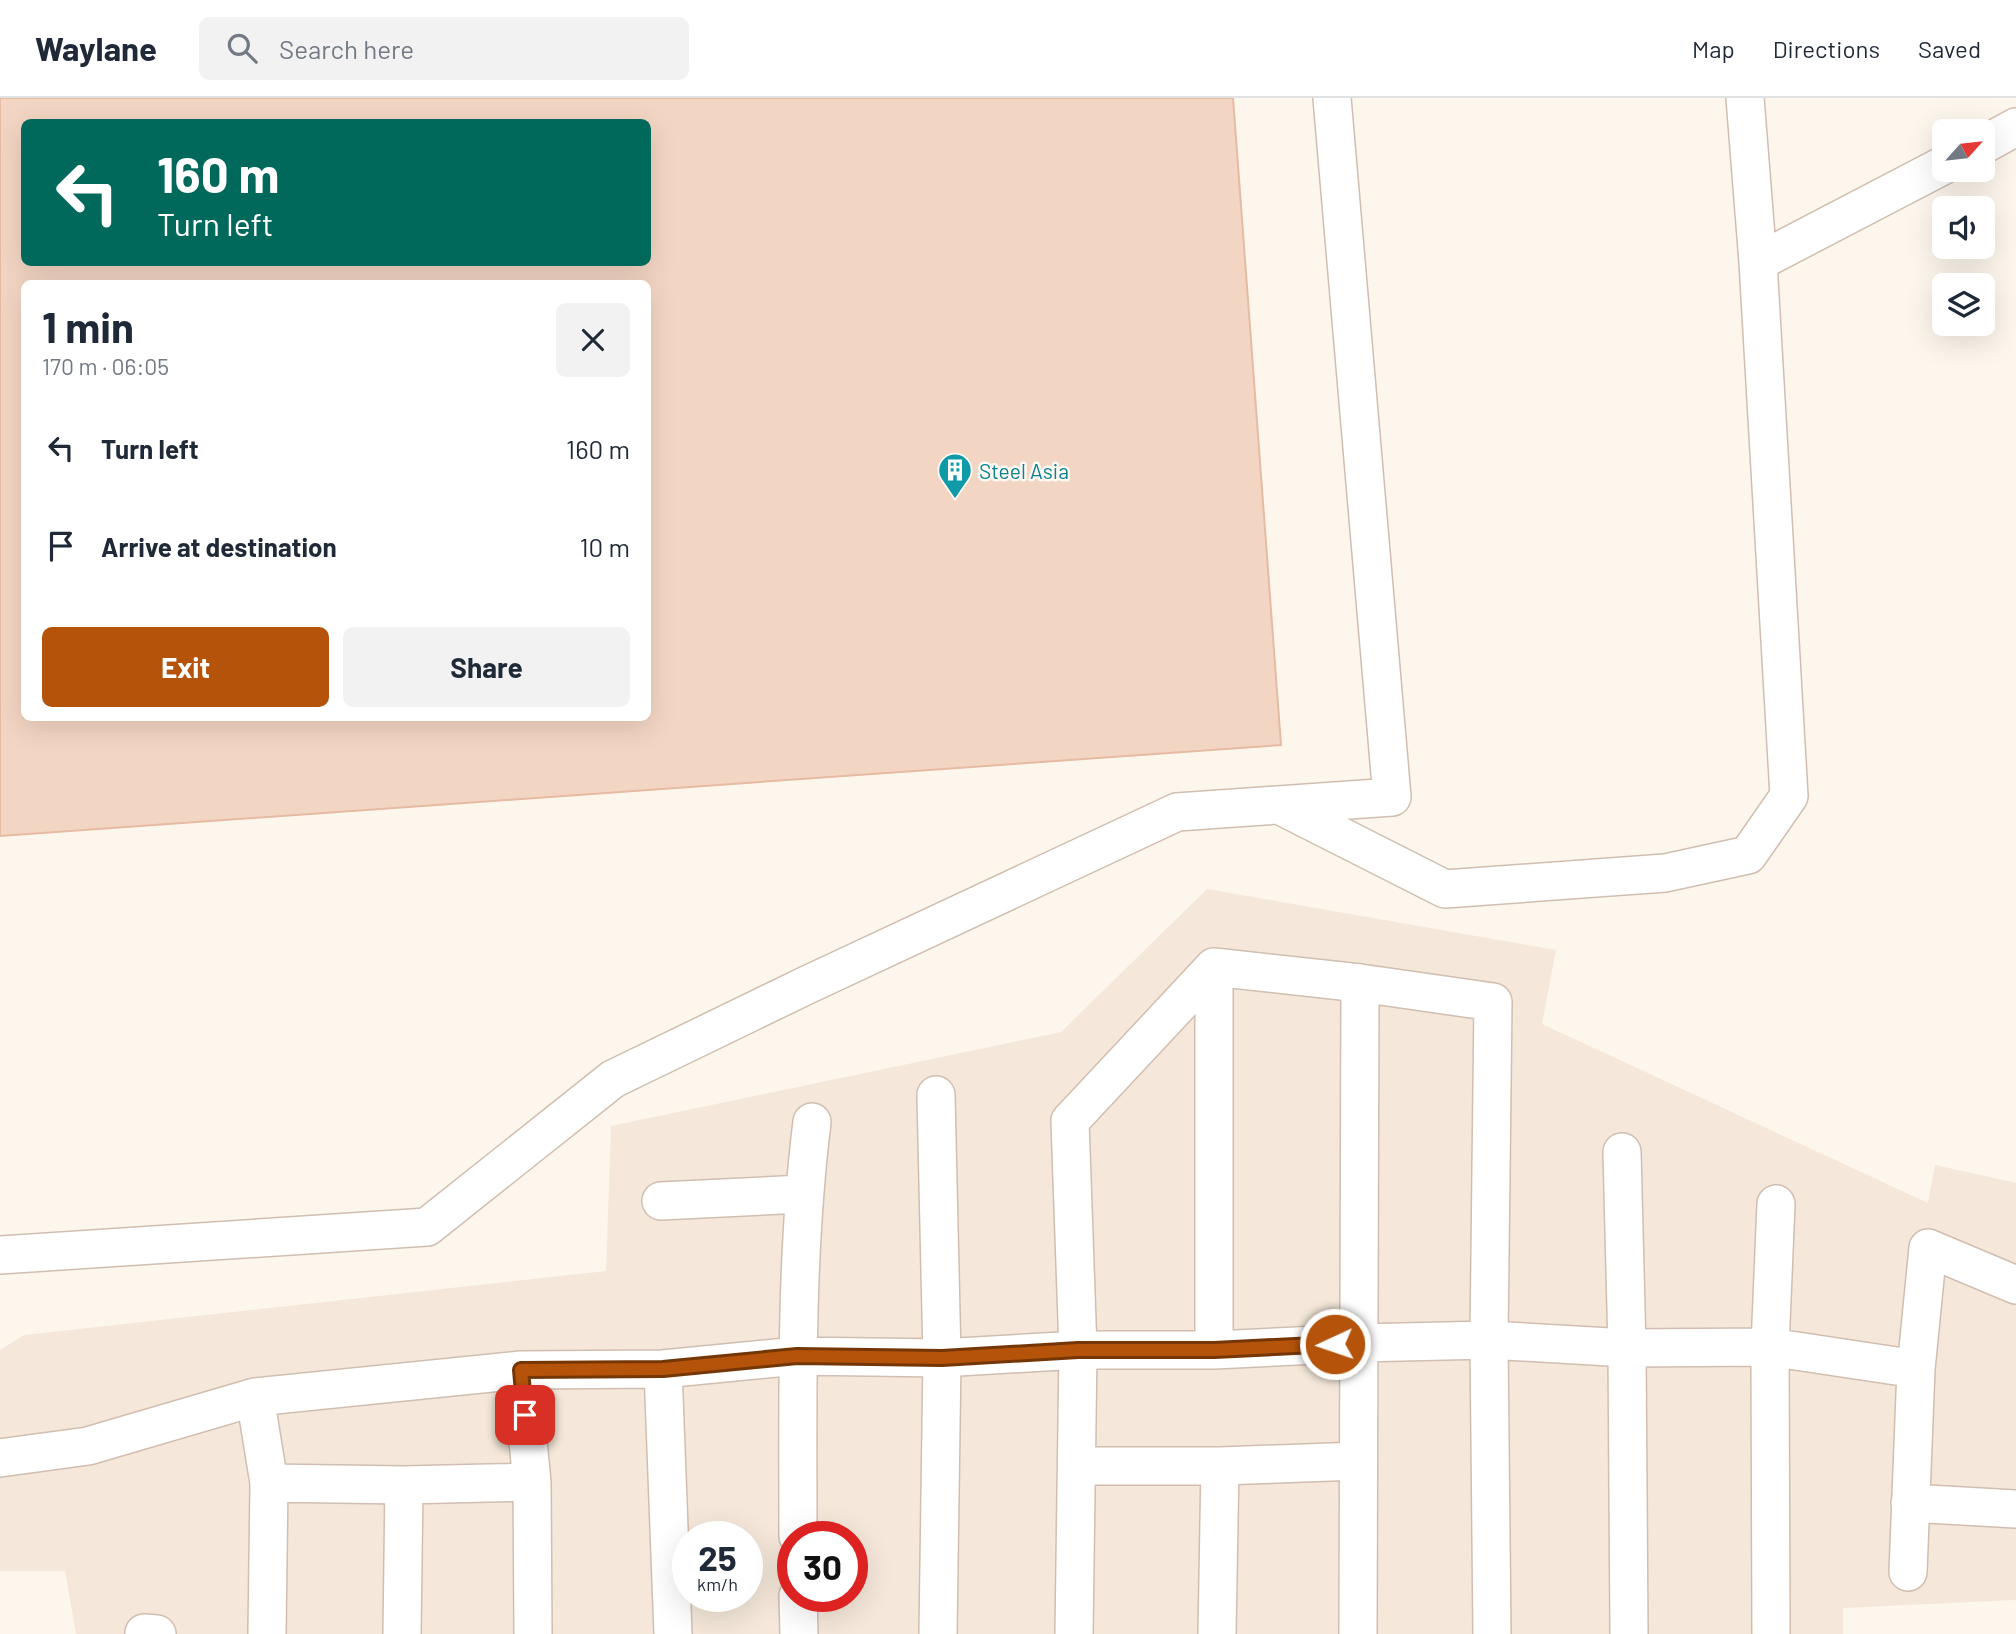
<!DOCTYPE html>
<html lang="en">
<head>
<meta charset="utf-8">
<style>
  :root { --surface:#fff; --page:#f2f2f3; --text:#1f2937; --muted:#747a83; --line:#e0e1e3; --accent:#b45309 }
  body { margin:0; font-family:Barlow,sans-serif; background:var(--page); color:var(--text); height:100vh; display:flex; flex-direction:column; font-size:26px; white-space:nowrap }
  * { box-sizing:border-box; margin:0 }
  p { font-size:23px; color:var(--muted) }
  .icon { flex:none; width:38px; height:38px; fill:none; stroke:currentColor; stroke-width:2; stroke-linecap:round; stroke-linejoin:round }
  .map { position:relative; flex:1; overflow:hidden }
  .drawer { position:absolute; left:21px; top:182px; width:630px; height:441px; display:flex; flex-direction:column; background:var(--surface); border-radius:10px; box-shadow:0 7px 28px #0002 }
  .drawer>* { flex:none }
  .hud { position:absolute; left:21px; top:21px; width:630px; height:147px; border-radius:10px; box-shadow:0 7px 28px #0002; background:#00695c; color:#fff; overflow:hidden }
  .needle { width:46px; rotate:63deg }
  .tools { position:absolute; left:1932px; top:21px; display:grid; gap:14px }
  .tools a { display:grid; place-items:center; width:63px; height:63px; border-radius:10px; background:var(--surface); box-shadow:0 7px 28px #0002; font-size:35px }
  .speed { position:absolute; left:672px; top:1423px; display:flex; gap:14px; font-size:35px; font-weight:700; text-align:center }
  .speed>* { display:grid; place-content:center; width:91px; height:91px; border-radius:50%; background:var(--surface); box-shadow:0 7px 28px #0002; line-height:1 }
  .speed small { font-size:18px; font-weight:400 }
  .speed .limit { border:10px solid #d22; background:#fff; color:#111 }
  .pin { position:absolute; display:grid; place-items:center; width:60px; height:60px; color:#fff; margin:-30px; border-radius:14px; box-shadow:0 4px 10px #0006 }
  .me { position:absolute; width:77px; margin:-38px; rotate:267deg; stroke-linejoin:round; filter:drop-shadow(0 0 5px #0008) }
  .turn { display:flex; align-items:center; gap:24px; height:147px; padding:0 21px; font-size:32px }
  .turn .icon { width:91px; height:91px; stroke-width:2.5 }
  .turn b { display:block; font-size:49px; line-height:60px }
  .round { display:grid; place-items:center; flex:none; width:74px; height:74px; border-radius:10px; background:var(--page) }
  .headline { display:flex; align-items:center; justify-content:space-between; height:119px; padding:0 21px }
  h1 { font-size:42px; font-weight:700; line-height:52px }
  .cta { display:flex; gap:14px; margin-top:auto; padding:14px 21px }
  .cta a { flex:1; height:80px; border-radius:10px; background:var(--accent); color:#fff; font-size:28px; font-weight:700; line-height:80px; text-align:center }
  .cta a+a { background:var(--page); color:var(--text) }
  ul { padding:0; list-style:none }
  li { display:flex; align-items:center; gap:21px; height:98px; padding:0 21px }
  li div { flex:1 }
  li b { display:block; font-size:26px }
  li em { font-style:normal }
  header { display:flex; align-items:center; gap:42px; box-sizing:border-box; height:98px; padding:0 35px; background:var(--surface); border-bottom:2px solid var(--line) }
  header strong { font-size:33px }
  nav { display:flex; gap:38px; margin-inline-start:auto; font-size:24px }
  .search { width:490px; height:63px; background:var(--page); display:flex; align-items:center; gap:18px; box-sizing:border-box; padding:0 24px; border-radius:10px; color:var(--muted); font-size:26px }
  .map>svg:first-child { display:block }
</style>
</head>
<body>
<header>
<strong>Waylane</strong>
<div class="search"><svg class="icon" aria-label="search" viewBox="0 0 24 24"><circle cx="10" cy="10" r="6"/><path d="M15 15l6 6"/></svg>Search here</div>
<nav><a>Map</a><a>Directions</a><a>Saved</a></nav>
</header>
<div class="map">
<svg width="2016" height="1536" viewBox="0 0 2016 1536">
  <rect width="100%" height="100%" fill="#fdf6ec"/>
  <path fill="#f5e8da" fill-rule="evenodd" d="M1207,791l349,61 -14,74 386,179 7,-38 81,18v417l-173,8v26h-1767l-11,-63h-65v-221l24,-15 582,-64 5,-145 450,-94zM688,1438h59v60h-59zM793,1438h59v60h-59z"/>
  <path fill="#f3d5c3" stroke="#e6bba3" stroke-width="2" fill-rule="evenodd" d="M0,0h1233l48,647 -1281,91zM24,24h624v140h-624zM24,186h624v434h-624z"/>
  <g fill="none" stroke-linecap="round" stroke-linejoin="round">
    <g stroke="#d1beb0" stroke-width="40">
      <path id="minor" d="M1983,47l33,-18
        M1758,164l186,-97
        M1279,707l166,84 220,-16 83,-18 41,-59 -31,-534 -13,-164
        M936,997l6,263 -4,276
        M1622,1054l5,196 2,286
        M661,1103l142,-7
        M0,1157l427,-28 186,-148 194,-94 370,-173 215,-15 -60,-699
        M1214,1252v-383
        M663,1271l10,265
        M255,1299l14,86 -2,151
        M0,1360l88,-12 167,-49 266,-27 142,-1 134,-13 145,2 136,-8h136l144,-7 131,-3 138,8 143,-1 146,22
        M1077,1368h143l-3,168
        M1220,1368l138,-5
        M532,1384l1,152
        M269,1385l135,2 128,-3 -11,-112
        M1910,1405l106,6
        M798,1438c0,-138 -3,-277 14,-414
        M1908,1474l8,-203 12,-121 88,37
        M798,1498l1,38
        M144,1535l13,1
        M402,1536l2,-149
        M1074,1536l4,-284 -8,-229 144,-154 146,16 133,19 -4,338 3,294
        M1358,1536l2,-651
        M1771,1536l-1,-287 6,-143"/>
    </g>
    <use href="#minor" stroke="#fff" stroke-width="37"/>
  </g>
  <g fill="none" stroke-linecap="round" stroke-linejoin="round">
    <g stroke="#753606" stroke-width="18">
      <path id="route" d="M525,1317l-4,-45 142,-1 134,-13 145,2 136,-8h136l121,-6"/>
    </g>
    <use href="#route" stroke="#b45309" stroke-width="12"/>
  </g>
  <defs>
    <g id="building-pin" transform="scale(1.75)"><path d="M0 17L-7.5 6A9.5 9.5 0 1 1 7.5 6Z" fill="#0f9aa8" stroke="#fffaf3"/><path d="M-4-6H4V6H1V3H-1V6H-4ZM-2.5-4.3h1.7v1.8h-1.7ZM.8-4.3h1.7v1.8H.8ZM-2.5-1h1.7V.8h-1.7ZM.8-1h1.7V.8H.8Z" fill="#fff"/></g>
  </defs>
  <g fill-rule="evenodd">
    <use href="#building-pin" x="955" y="372"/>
  </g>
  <g text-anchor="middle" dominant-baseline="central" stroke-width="5" stroke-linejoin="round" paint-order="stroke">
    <g font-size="21" fill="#0d838f" stroke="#fffaf3" text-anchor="start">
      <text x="979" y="372">Steel Asia</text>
    </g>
  </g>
</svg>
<div class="tools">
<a><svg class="needle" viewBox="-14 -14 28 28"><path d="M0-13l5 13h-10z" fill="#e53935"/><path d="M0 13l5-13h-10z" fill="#747a83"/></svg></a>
<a><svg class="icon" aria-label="sound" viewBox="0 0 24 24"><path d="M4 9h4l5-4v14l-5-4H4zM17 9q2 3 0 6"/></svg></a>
<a><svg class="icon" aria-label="layers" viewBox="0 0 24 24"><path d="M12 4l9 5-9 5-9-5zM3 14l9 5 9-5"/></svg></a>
</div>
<div class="speed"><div>25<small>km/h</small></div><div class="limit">30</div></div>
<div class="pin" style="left:525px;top:1317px;background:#d93025"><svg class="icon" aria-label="arrive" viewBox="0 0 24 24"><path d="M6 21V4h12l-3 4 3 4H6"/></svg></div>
<svg class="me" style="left:1335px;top:1246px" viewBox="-20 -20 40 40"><circle r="17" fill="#b45309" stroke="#fff" stroke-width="3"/><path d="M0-11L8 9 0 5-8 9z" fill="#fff"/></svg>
<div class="hud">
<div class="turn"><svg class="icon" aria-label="left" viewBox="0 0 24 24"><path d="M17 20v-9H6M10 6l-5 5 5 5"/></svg><div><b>160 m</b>Turn left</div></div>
</div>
<section class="drawer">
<div class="headline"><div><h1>1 min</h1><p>170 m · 06:05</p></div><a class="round"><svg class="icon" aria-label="close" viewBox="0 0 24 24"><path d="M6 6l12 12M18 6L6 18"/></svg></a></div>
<ul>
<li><svg class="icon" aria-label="left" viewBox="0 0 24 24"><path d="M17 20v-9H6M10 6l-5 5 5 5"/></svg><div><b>Turn left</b></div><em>160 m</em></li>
<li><svg class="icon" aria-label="arrive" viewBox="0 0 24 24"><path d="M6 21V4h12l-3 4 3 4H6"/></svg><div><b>Arrive at destination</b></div><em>10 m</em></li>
</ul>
<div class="cta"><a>Exit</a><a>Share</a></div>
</section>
</div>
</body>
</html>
